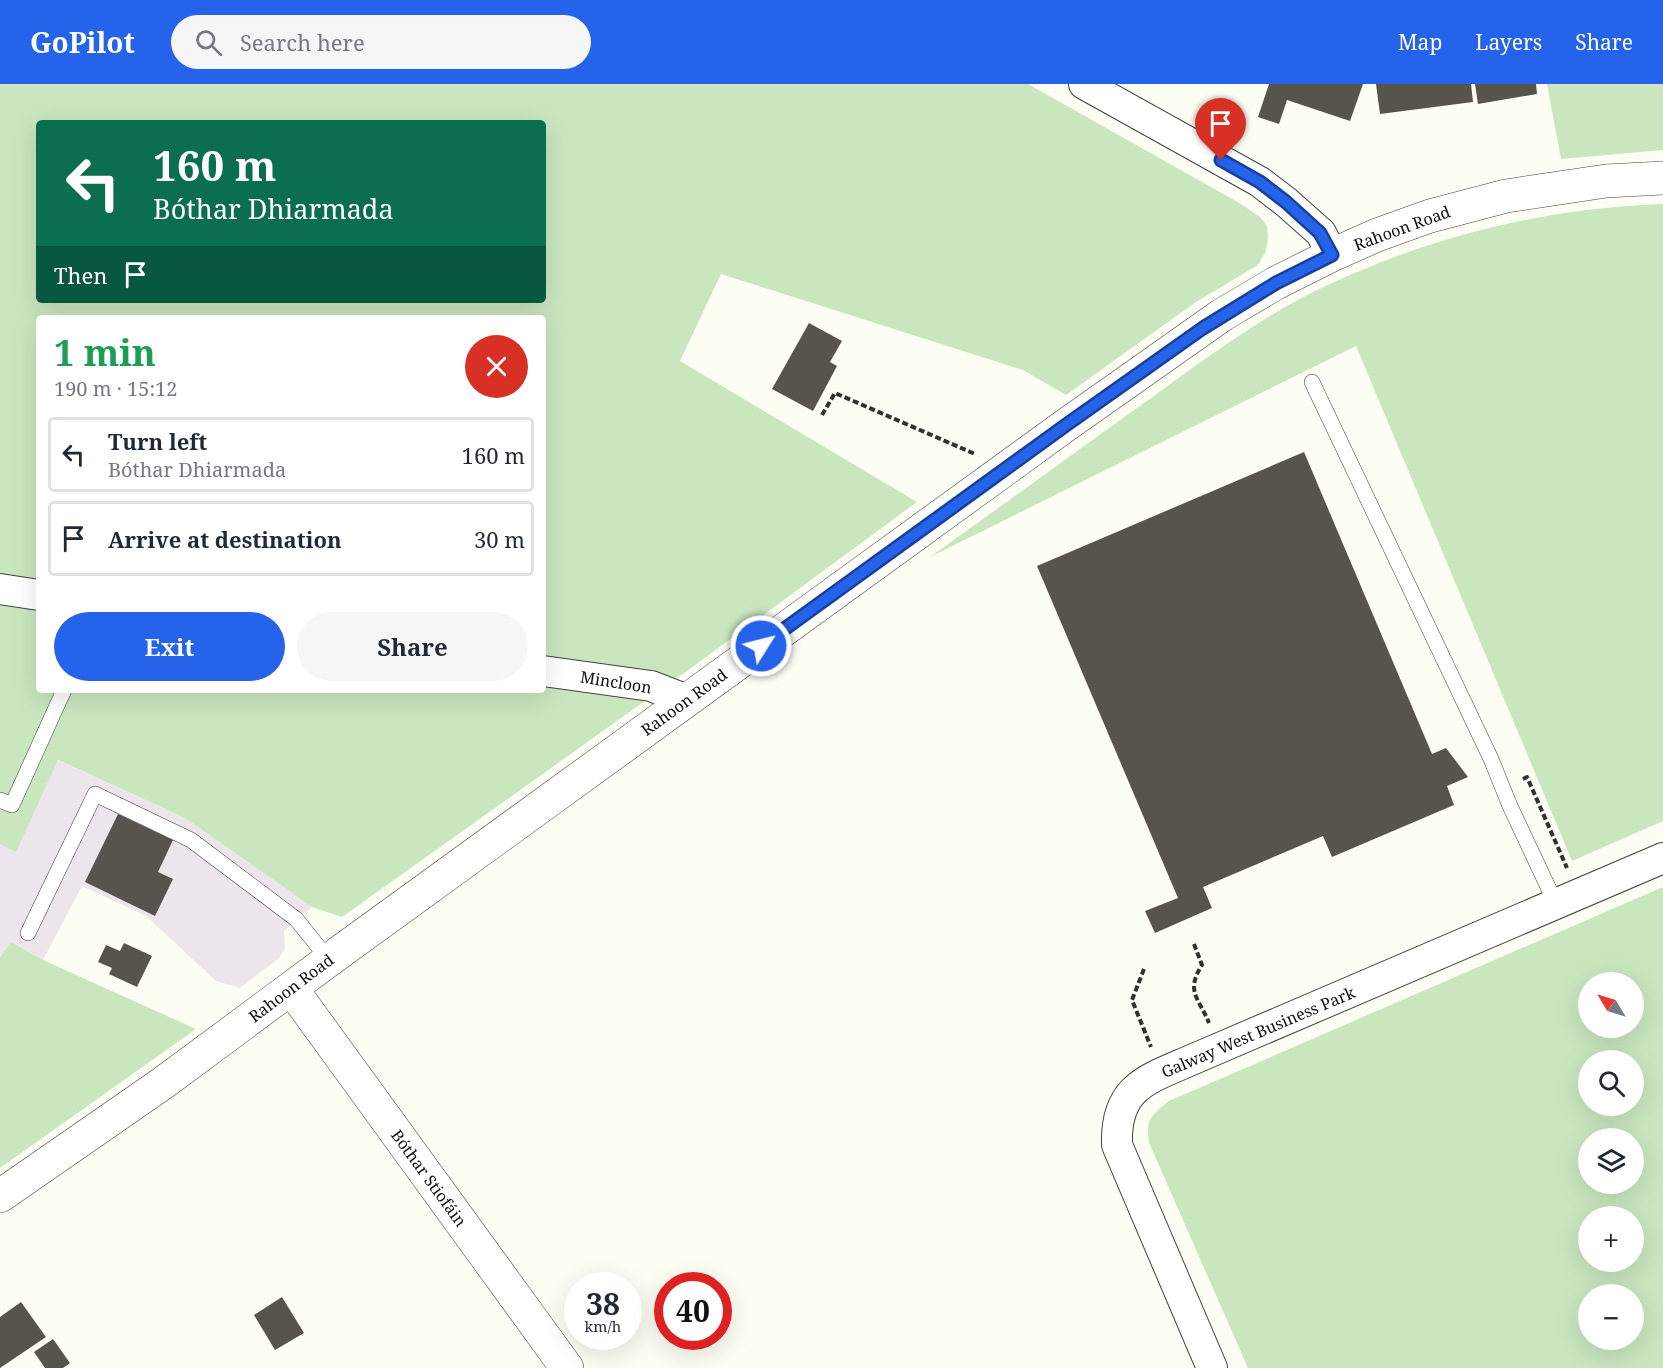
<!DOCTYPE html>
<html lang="en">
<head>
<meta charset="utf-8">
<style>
  :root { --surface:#fff; --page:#f6f6f7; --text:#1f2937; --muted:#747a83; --line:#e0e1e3; --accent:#2563eb }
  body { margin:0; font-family:"Noto Serif",serif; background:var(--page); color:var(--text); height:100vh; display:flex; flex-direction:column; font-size:22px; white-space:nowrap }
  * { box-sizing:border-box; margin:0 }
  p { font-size:20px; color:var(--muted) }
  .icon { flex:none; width:33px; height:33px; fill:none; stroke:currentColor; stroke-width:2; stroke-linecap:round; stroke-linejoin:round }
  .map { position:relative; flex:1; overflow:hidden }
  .sheet { position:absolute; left:36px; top:231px; width:510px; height:378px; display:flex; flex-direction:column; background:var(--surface); border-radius:6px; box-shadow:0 6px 24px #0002 }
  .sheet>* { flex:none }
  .top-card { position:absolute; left:36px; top:36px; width:510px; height:183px; border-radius:6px; box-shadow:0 6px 24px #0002; background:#0b6e4f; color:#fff; overflow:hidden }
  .needle { width:39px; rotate:308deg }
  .buttons { position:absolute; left:1578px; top:888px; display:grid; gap:12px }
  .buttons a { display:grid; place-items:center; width:66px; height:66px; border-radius:50%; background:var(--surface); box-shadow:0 6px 24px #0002; font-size:30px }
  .speed { position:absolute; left:564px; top:1188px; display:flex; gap:12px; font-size:30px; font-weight:700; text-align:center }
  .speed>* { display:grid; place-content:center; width:78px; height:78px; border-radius:50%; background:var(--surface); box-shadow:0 6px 24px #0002; line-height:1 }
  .speed small { font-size:15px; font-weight:400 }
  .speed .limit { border:9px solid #d22; background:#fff; color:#111 }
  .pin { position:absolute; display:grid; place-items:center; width:51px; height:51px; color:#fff; margin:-62px -26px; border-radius:50% 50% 50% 0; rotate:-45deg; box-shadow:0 0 6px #0007 }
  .pin .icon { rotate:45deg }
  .me { position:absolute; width:66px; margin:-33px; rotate:54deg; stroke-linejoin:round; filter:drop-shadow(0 0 4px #0008) }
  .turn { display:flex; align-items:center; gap:21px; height:126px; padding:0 18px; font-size:27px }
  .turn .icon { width:78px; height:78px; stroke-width:2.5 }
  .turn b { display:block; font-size:42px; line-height:51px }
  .then { display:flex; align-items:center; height:57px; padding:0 18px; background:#0003; gap:12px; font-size:22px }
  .round { display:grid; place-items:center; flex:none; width:63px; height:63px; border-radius:32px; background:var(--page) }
  .headline { display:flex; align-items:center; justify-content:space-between; height:102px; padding:0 18px }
  h1 { font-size:36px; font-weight:700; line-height:45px; color:#1e9e55 }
  .action { display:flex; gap:12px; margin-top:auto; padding:12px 18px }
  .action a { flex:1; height:69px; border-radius:36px; background:var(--accent); color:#fff; font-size:24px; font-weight:700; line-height:69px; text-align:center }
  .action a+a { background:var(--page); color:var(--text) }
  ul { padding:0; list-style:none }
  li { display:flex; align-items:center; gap:18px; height:75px; margin:0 12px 9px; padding:0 6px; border:3px solid var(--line); border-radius:6px }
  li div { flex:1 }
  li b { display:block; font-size:22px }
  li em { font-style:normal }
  header { display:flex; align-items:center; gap:36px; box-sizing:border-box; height:84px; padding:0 30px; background:var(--accent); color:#fff }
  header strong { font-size:28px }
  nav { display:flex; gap:33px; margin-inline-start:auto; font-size:21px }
  .search { width:420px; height:54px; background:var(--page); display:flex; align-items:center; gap:15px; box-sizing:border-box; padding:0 21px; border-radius:33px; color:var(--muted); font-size:22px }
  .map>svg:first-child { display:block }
</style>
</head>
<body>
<header>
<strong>GoPilot</strong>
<div class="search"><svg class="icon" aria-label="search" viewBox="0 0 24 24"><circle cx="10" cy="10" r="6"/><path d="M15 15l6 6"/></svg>Search here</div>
<nav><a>Map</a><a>Layers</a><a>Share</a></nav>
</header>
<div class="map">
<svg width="1663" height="1284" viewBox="0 0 1663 1284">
  <rect width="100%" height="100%" fill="#fdfef3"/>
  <path fill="#ede5ec" d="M57,676l128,58 127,89 -28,24 1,18 -6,9 -39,30 -24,-7 -70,-65 -64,-30 -39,74 -32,-18 -11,15v-113l16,7z"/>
  <path fill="#c9e6bf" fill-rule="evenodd" d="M0,0h1028l213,120 19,13 7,9 1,12 -2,13 -8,14 -62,37 -130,93 -43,-25 -302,-96 -41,87 237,141 -230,169 -345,246 -30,-10 -127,-89 -127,-58 -42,92 -16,-8zM39,39h504v177h-504zM39,234h504v372h-504z
    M1547,0h116v66l-102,9z
    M1663,120v617l-91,40 -216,-515 -426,211c74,-53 147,-106 221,-159 57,-41 115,-85 179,-114 106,-49 217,-76 333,-80z
    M1663,803v481h-415l-98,-223c-6,-24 1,-30 19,-44zM1588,898h46v46h-46zM1588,976h46v46h-46zM1634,1054v46h-46v-46zM1634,1132v46h-46v-46zM1588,1210h46v46h-46z
    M11,858l32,18 153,69 -196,139v-211z"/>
  <path fill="#57544d" d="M1269,0h94l-13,37 -63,-21 -8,24 -21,-7z
    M1376,0h95l2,18 -93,12z
    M1475,0h61l1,10 -59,10z
    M809,239l33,18 -12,21 7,4 -24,45 -41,-22z
    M1304,368l128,302 14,-6 22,29 -21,9 7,19 -122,52 -9,-21 -120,51 9,21 -57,25 -10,-22 33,-13 -141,-332z
    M118,730l55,26 -15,32 15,7 -18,37 -70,-34z
    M124,859l28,13 -15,31 -28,-13 3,-6 -14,-6 8,-17 14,6z
    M282,1213l22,36 -29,17 -21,-35z
    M21,1218l25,35 -46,31v-51z
    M53,1255l17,24 -7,5h-18l-11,-16z"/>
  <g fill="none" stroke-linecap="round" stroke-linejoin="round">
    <g stroke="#424242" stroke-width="16">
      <path id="service" d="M1312,298l179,377 19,47 46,98
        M0,716l12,5 52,-115
        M28,849l67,-139 96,46 105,79 33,41"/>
    </g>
    <g stroke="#424242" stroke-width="32">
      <path id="minor" d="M1084,0l176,98 26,20 35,31 11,22
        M0,505l39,6
        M543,587l108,15 36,14
        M1212,1284l-95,-223c-2,-60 32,-66 79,-87l467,-200"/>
    </g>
    <g stroke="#424242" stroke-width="34">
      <path id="tertiary" d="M291,904l276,380
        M0,1112l163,-113 166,-123 737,-535 156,-110 54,-32 56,-28 45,-20 53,-19 76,-20 100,-15 57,-3"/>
    </g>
    <path stroke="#313131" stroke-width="4" stroke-dasharray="6 3" stroke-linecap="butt" d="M822,331l13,-22 140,61
      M1523,695l4,-2 40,91
      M1194,860l8,21c-17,27 -3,33 7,58
      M1144,885l-12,31 19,47"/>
    <use href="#service" stroke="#fff" stroke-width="15"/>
    <use href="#minor" stroke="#fff" stroke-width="30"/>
    <use href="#tertiary" stroke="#fff" stroke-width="33"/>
  </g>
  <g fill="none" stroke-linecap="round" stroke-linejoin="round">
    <g stroke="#184099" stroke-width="15">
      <path id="route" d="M761,562l305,-221 137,-97 73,-45 56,-28 -12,-22 -34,-31 -26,-20 -39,-22"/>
    </g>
    <use href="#route" stroke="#2563eb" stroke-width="10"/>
  </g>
  <g text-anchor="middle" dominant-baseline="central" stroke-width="6" stroke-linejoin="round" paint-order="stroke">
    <g font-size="16" fill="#0f0f0f" stroke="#fff">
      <text transform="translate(1402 144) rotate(-20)">Rahoon Road</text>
      <text transform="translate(616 598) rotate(9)">Mincloon</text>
      <text transform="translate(684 618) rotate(-36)">Rahoon Road</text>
      <text transform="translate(291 904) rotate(-37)">Rahoon Road</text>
      <text transform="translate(1258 948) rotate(-23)">Galway West Business Park</text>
      <text transform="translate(429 1094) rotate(54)">Bóthar Stiofáin</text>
    </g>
  </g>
</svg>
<div class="buttons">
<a><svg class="needle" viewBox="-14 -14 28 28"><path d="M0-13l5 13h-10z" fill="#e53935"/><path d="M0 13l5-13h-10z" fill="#747a83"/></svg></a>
<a><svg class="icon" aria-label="search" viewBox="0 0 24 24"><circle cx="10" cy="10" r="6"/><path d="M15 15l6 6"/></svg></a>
<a><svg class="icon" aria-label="layers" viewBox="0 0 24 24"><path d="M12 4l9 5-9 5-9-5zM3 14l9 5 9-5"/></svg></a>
<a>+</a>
<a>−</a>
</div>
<div class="speed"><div>38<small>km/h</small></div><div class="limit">40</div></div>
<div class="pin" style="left:1221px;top:76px;background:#d93025"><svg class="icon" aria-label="arrive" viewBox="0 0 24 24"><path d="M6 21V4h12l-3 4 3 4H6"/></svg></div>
<svg class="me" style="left:761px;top:562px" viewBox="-20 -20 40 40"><circle r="17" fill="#2563eb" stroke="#fff" stroke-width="3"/><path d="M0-11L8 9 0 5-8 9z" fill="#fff"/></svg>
<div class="top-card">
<div class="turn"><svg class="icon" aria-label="left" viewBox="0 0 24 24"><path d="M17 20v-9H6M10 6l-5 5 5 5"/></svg><div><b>160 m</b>Bóthar Dhiarmada</div></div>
<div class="then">Then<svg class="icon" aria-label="arrive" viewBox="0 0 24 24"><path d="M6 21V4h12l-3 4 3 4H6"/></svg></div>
</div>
<section class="sheet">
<div class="headline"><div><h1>1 min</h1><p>190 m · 15:12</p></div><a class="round" style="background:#d93025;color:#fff"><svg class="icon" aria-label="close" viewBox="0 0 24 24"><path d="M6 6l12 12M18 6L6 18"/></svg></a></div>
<ul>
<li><svg class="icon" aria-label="left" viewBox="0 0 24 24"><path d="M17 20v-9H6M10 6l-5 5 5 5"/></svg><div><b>Turn left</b><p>Bóthar Dhiarmada</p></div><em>160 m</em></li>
<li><svg class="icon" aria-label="arrive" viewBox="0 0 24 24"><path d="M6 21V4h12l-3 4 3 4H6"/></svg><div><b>Arrive at destination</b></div><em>30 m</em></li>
</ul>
<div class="action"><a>Exit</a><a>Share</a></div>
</section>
</div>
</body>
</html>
